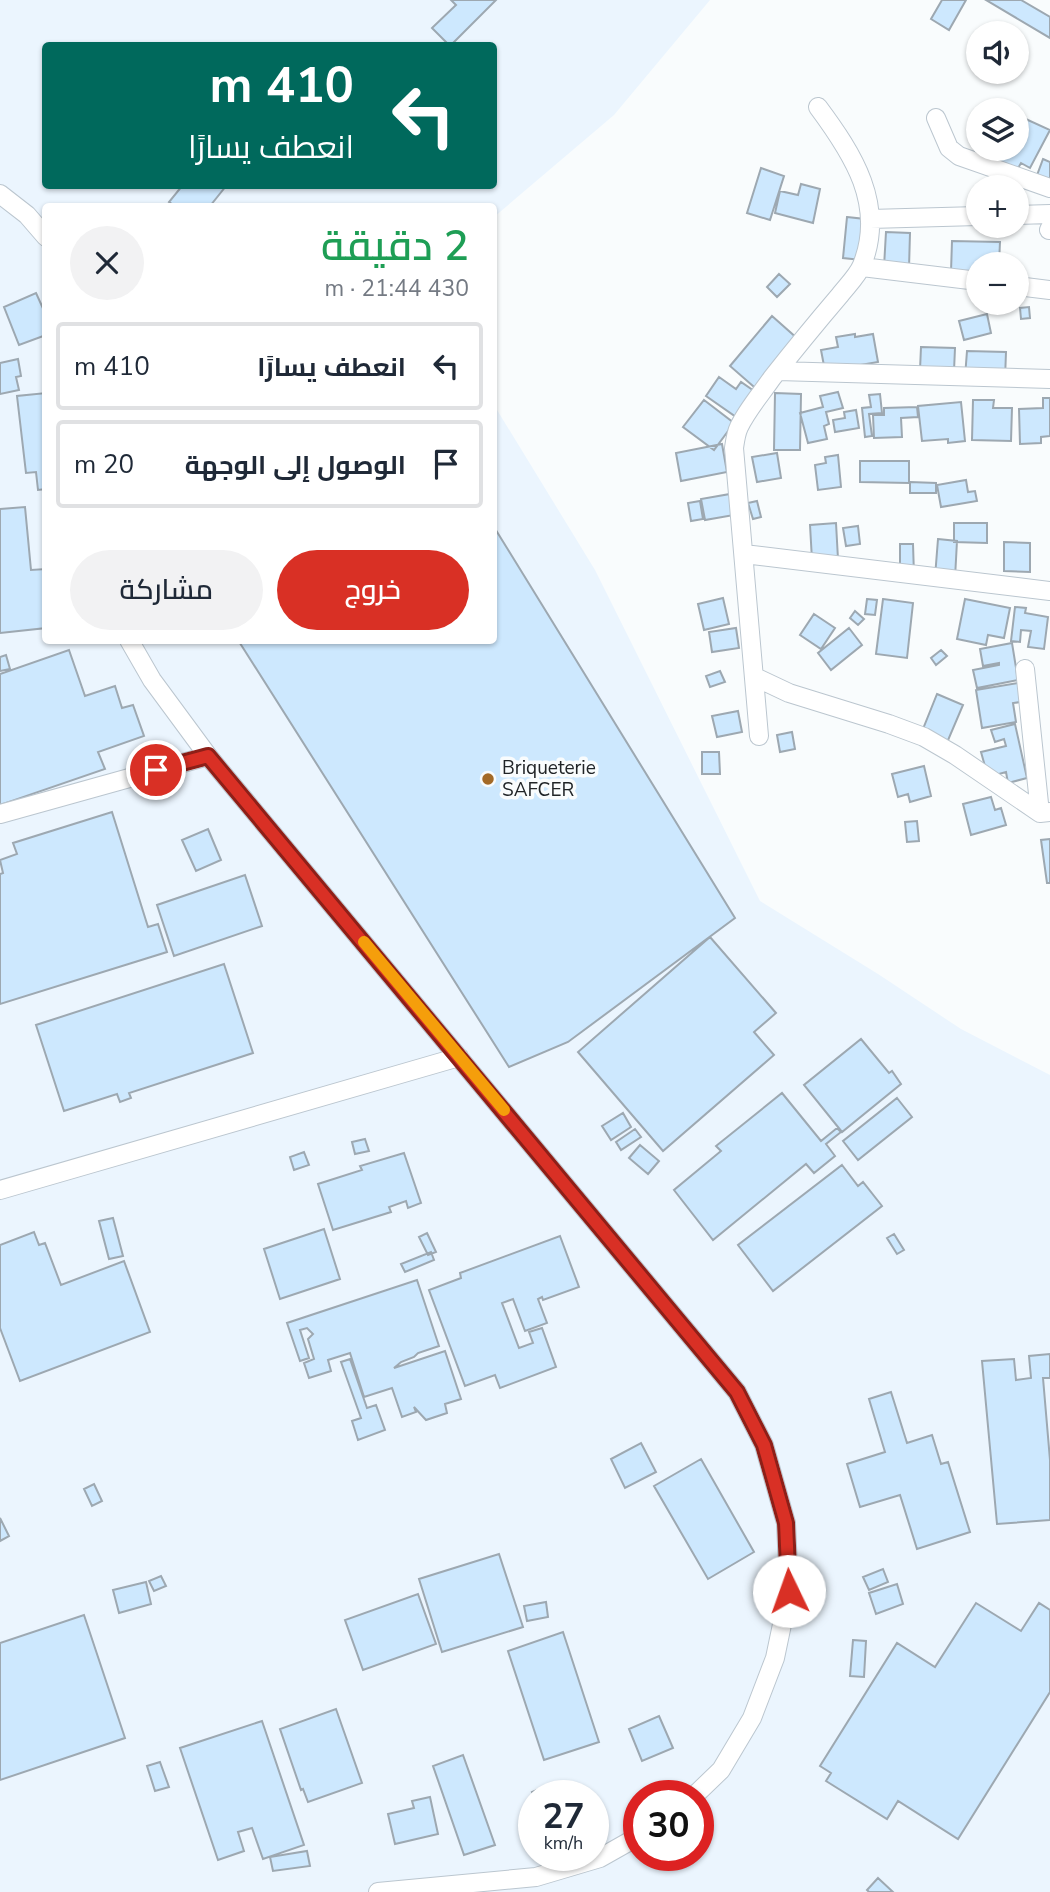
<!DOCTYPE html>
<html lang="ar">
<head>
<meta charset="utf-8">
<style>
  :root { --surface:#fff; --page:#f2f2f3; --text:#1f2937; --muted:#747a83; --line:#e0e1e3; --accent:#d93025 }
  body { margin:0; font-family:"Nunito Sans",Cairo,sans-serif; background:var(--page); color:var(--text); direction:rtl; height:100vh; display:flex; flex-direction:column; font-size:26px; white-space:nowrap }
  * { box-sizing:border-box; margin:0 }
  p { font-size:23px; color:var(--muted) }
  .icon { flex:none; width:38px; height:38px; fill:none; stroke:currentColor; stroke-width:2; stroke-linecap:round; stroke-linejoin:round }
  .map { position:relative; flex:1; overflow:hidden; direction:ltr }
  .side { position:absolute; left:42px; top:203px; width:455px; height:441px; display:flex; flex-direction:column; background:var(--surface); border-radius:7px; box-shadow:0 2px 5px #0004; direction:rtl }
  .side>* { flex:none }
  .guide { position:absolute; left:42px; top:42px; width:455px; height:147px; border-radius:7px; box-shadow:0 2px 5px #0004; direction:rtl; background:#00695c; color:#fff; overflow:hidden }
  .fabs { position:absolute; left:966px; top:21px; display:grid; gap:14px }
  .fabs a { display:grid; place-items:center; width:63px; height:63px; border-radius:50%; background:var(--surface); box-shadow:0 2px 5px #0004; font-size:35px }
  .speed { position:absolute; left:518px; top:1780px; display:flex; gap:14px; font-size:35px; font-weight:700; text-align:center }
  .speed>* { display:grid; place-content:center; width:91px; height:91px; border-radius:50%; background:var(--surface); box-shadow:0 2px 5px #0004; line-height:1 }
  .speed small { font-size:18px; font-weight:400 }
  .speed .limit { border:10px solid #d22; background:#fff; color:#111 }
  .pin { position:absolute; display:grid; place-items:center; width:60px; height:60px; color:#fff; margin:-30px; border:4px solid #fff; border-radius:50%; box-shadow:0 2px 7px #0007 }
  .me { position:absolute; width:77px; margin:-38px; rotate:357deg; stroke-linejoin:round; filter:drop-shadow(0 0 5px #0008) }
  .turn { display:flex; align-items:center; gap:24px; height:147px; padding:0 28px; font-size:32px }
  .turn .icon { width:91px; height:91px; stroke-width:2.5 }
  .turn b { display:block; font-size:49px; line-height:60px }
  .round { display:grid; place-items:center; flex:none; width:74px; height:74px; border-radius:37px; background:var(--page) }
  .overview { display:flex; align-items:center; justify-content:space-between; height:119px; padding:0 28px }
  h1 { font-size:42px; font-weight:600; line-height:52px; color:#1e9e55 }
  .primary-button { display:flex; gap:14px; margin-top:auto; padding:14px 28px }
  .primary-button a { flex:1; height:80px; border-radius:42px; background:var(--accent); color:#fff; font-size:28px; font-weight:600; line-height:80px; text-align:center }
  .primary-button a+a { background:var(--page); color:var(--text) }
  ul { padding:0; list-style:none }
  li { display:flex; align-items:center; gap:21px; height:88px; margin:0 14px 10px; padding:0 14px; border:4px solid var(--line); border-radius:7px }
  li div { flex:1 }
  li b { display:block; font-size:26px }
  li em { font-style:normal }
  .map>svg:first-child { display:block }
</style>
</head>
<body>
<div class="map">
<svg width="1050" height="1892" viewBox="0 0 1050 1892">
  <rect width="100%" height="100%" fill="#f9fcfd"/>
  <path fill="#ebf5fe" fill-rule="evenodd" d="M0,0h710l-96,115 -120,102v-11h-448v434h448v-235l101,165 165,331 118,73 83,55 89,46v817h-1050zM46,46h448v140h-448zM534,1796h59v59h-59zM639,1796h59v59h-59z"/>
  <path fill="#cde8fe" stroke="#9da8b1" stroke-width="2" d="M451,0h45l-46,46 -18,-18 24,-23z
    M942,0h24l-17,30 -18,-11z
    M986,0h35l29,17v21z
    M1017,115l33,15 -20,38 -9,-5 -4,7 -40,-10 5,-11h35z
    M1043,159l7,3v21l-14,-5z
    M761,168l23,8 -14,44 -23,-7z
    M801,184l19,5 -7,34 -38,-10 5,-22 18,4z
    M182,186h44l-16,20h-35l-6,-4z
    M847,217l18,2 -4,41 -18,-2z
    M886,232l24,1 -1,35 -25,-1z
    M952,241l48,1 -1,22h-21v9l-27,-1z
    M779,274l11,10 -13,13 -10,-10z
    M36,293l10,22v20l-27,10 -15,-38z
    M1029,307l1,11 -9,1 -1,-11z
    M987,314l4,19 -27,7 -5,-19z
    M772,316l27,24 -38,53 -31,-27z
    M855,334v3l18,-3 5,28 -53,9 -4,-21 17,-3 -2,-10z
    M921,347l34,1 -1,23 -34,-1z
    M967,351l39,1 -1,27 -40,-2z
    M18,359l3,17 -5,1 3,13 -19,4v-31z
    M719,377l17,12 5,-7 16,11 -18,26 -33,-23z
    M838,392l5,16 -17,4 3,12 -5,2 3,13 -19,4 -8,-30 23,-6 -3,-11z
    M46,393v96l-8,1 -2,-18 -10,1 -9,-77z
    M775,393l26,1 -1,56h-26z
    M880,394l2,19 -13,1 3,22 -7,1 -3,-29 9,-1 -2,-12z
    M1043,398h7v38l-9,1v6l-21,1 -1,-35 24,-1z
    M704,400l30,23 -20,27 -31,-23z
    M973,400h21l-1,8h19l-1,33 -39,-1z
    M961,402l4,39 -17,2v-4l-26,2 -4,-35z
    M917,407l1,10 -17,1 1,19 -28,1 -1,-23h11v-7z
    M856,410l3,18 -24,4 -2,-12 12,-2 -1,-6z
    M722,444l5,28 -46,9 -5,-28z
    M777,453l4,25 -24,4 -5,-25z
    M838,455l3,32 -23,3 -3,-25 11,-2 -1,-6z
    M860,461h49v22l-49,-1z
    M966,480l2,12 7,-1 2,10 -36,6 -4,-22z
    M910,482l26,1v10h-26z
    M730,494l4,21 -29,5 -4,-21z
    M700,501l3,18 -12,2 -3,-18z
    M757,501l4,16 -8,2 -5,-16z
    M25,507l6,63 15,-1v59l-46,5v-124z
    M836,523l2,36 -26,1 -2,-35z
    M954,523h33v20l-33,-1z
    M858,526l2,18 -14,2 -3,-18z
    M494,527l241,391 -167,124 -59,25 -271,-427h256z
    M938,539l19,2 -2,37 -20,-1z
    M1004,542l26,1v29l-26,-1z
    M900,544h13l1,31 -30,-11h16z
    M723,598l6,26 -25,6 -6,-26z
    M867,599l10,1 -2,15 -10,-1z
    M883,599l30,4 -6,55 -31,-4z
    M965,599l45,9 -6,30 -16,-3 -2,10 -29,-6z
    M1015,607l11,1 -1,5 23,4 -4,32 -16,-2 3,-16 -10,-1 -1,12 -9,-1z
    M855,611l9,8 -6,6 -8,-7z
    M814,614l21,14 -14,21 -21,-14z
    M736,628l3,20 -27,4 -3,-20z
    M849,628l13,17 -31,25 -13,-17z
    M1012,643l6,37 -41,8 -4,-18 26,-5v-2l-16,3 -3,-17z
    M69,650l16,46 30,-10 7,22 11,-3 11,31 -46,16 7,17 -105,36v-131z
    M941,650l6,6 -11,9 -5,-7z
    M6,655l4,14 -10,2v-14z
    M720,671l5,11 -15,5 -4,-11z
    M1018,683l3,19 -8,1 3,19 -34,6 -6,-38z
    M937,694l26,11 -17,40 -25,-11z
    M738,711l4,21 -25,5 -5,-21z
    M1015,724l12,54 -19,5 -2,-11 -18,5 -7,-25 25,-6 -2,-7 -9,3 -4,-12z
    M792,732l3,17 -15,3 -3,-17z
    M702,752h17l1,22h-18z
    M924,766l7,30 -21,6 -2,-8 -10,3 -6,-23z
    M991,797l4,13 6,-2 5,17 -35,10 -8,-31z
    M112,812l36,115 10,-3 9,28 -167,52v-130l3,-1 -3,-13 17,-6 -4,-11z
    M917,821l2,20 -12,1 -2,-20z
    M208,829l13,31 -25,11 -14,-31z
    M1050,839v44h-3l-6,-43z
    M245,875l17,51 -88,30 -17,-51z
    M710,937l66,76 -22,19 20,23 -111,96 -85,-99z
    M224,964l29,89 -124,40 2,5 -11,4 -3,-8 -53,17 -28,-86z
    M861,1039l28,34 3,-2 9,13 -59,48 -38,-47z
    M782,1093l39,48 16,-13 4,4 -15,12 9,12 -21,17 -8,-9 -93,76 -39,-50 47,-39 -5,-5z
    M897,1098l15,19 -54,43 -15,-19z
    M623,1113l8,14 -20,13 -9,-14z
    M635,1129l6,8 -20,13 -5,-8z
    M365,1139l4,12 -14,3 -3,-12z
    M640,1145l19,16 -11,13 -19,-16z
    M304,1152l5,13 -15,5 -4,-13z
    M404,1153l17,50 -13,5 -2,-7 -17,6 2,5 -58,18 -15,-46 44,-14 -2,-4z
    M842,1165l16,21 5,-4 19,24 -109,85 -35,-46z
    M113,1218l10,38 -14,3 -10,-38z
    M324,1229l16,50 -60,20 -16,-50z
    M34,1232l5,13 6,-2 16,42 63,-24 26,71 -130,49 -20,-53v-83z
    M427,1233l9,19 -8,3 -9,-18z
    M894,1234l10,16 -7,4 -10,-16z
    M560,1236l19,51 -36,13 -1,-3 -4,2 9,24 -22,8 -12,-32 -11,4 17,45 14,-5 -4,-11 13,-4 14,39 -56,21 -5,-13 -30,11 -36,-96 32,-12 -1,-5z
    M431,1252l3,8 -29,12 -4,-8z
    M417,1280l22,66 -21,7 -4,4 -13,5 -7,6 51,-17 16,48 -16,5 2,9 -21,7 -12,-13 2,5 -14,5 -10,-29 -28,9 -14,-44 -22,7 3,11 -22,7 -5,-15 10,-4 -6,-20 5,-5 -6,-6 -7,2 9,28 -9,3 -13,-38z
    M1050,1354v24h-7l7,82v60l-53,4 -15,-163 32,-2 2,21 15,-2 -2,-22z
    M350,1359l17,49 9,-3 9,25 -27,10 -6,-19 9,-3 -20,-56z
    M891,1392l16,51 25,-8 9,29 7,-2 22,70 -53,17 -17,-54 -40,12 -13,-43 38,-12 -16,-53z
    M641,1443l15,29 -31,16 -14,-29z
    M701,1459l53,93 -46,27 -54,-93z
    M94,1484l8,17 -10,5 -8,-17z
    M0,1518l9,18 -9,5z
    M499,1554l24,73 -81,25 -23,-73z
    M883,1569l5,13 -19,8 -6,-13z
    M161,1576l5,10 -12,5 -5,-10z
    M146,1582l5,22 -32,9 -6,-23z
    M897,1584l6,20 -27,10 -7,-21z
    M418,1594l18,50 -73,26 -18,-50z
    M546,1602l2,15 -21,4 -3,-15z
    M976,1603l45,28 18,-28 11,7v82l-92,147 -60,-38 -11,18 -61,-38 5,-8 -11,-7 77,-123 38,24z
    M84,1615l41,123 -125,42v-137z
    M563,1632l36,110 -55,18 -36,-109z
    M853,1640l13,1 -2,36 -14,-1z
    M336,1709l26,74 -54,19 -5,-13 -2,1 -21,-61z
    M659,1716l14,32 -31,13 -13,-32z
    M262,1721l42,124 -41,14 -11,-31 -14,4 6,19 -26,9 -38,-112z
    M463,1755l32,90 -31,10 -31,-89z
    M160,1762l9,25 -14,4 -8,-25z
    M544,1787l3,9 -13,1 -2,-5z
    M430,1797l8,37 -43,10 -7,-30 26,-6 -2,-7z
    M307,1851l3,15 -37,5 -3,-14z
    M878,1878l15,14h-24l-2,-2z"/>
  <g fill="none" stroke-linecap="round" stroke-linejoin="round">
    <g stroke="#bbc6cf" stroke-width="20">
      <path id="minor" d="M936,118l13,30 10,8 91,32
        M0,194l27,21 19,22
        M1017,215l33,-1
        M870,219l108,-3
        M1049,230l1,-2
        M862,267l116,14
        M1017,286l33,4
        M778,371l272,8
        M744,554l306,37
        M129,640l23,40 56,76 529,636 27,53 22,78 3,68 -14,67 -23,60 -31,52 -27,26
        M1025,669l15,144
        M755,677l34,16 100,31 35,13 31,18 85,58 10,-1
        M759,736l-25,-288c1,-7 2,-15 5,-21 8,-17 22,-33 33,-49 22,-28 45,-56 68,-83 7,-9 18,-20 22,-30 24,-60 -9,-111 -44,-158
        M0,814l208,-58
        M0,1190l459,-133
        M378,1892l158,-15 64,-19 39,-22"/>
    </g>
    <use href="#minor" stroke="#fff" stroke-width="18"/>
  </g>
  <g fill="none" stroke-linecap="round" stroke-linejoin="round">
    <g stroke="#8d1f18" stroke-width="18">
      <path id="route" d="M156,770l52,-14 529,636 27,53 22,78 3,68"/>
    </g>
    <use href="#route" stroke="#d93025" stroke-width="12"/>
    <path stroke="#f59e0b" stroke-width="12" d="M364,942l140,168"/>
  </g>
  <circle fill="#a36a28" stroke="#f9fcfd" stroke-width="2.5" cx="488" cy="779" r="7"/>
  <g text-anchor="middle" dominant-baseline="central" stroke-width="7" stroke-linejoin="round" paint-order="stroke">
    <g font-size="19" fill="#202427" stroke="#f9fcfd" text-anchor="start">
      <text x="502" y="768">Briqueterie<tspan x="502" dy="22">SAFCER</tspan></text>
    </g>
  </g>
</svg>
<div class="fabs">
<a><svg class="icon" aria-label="sound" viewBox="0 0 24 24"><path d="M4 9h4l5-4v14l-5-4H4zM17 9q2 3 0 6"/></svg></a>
<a><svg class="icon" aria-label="layers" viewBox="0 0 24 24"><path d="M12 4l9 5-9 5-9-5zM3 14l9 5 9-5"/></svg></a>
<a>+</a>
<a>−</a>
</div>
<div class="speed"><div>27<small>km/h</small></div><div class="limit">30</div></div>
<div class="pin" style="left:156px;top:770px;background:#d93025"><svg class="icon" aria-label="arrive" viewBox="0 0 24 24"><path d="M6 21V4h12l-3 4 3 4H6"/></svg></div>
<svg class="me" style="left:789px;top:1591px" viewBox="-20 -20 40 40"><circle r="19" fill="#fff"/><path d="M0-13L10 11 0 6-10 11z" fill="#d93025"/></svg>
<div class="guide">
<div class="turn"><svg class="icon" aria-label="left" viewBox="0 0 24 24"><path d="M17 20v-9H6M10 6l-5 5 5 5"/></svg><div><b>410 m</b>انعطف يسارًا</div></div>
</div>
<section class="side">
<div class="overview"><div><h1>2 دقيقة</h1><p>430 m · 21:44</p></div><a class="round"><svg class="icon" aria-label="close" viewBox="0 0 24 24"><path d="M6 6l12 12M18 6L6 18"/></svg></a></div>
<ul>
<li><svg class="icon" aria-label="left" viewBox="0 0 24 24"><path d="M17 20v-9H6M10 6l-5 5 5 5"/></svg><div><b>انعطف يسارًا</b></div><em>410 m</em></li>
<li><svg class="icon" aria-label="arrive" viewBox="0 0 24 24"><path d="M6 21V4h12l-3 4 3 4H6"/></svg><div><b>الوصول إلى الوجهة</b></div><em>20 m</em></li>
</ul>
<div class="primary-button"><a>خروج</a><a>مشاركة</a></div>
</section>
</div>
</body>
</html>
